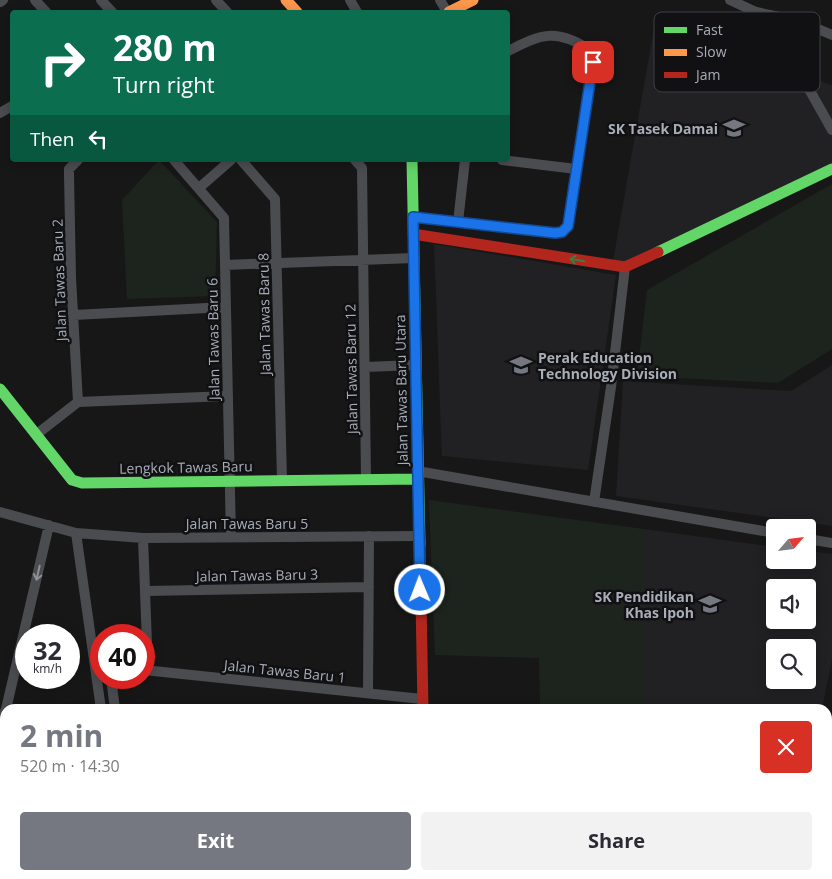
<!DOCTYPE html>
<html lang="en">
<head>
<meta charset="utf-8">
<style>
  :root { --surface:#fff; --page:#f2f2f3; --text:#2b2b33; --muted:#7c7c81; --accent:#757880 }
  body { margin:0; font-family:"Open Sans",sans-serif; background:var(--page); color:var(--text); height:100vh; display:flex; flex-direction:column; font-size:19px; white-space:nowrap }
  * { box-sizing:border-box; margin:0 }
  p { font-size:16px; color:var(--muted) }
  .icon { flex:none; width:28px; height:28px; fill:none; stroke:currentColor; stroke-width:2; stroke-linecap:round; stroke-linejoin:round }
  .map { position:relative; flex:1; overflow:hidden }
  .drawer { position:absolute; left:0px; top:704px; width:832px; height:176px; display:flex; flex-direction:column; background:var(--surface); border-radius:15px 15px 0 0; box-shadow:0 2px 12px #0003 }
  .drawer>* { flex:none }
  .top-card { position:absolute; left:10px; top:10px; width:500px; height:152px; border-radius:5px; box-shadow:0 2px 12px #0003; background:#0b6e4f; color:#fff; overflow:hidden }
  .needle { width:32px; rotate:62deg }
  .tools { position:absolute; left:766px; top:519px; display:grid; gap:10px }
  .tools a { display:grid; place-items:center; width:50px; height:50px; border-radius:5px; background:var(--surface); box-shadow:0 2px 12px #0003; font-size:25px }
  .speed { position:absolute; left:15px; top:624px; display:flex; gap:10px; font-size:25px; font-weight:700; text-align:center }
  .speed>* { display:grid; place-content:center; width:65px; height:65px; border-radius:50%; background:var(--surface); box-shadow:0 2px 12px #0003; line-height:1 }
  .speed small { font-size:12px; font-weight:400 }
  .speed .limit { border:8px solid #d22; background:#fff; color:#111 }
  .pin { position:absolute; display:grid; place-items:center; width:42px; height:42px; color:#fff; margin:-21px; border-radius:10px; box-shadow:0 2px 8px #0006 }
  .me { position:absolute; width:55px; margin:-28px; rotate:359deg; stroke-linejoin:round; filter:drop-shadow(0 0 4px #0008) }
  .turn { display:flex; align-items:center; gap:18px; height:105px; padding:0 20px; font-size:22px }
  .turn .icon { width:65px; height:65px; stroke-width:2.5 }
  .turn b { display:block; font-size:35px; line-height:42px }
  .then { display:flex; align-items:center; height:48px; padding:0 20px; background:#0003; gap:10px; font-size:19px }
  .round { display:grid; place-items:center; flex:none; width:52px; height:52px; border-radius:5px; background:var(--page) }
  .summary { display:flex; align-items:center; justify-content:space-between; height:85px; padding:0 20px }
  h1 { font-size:30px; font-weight:700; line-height:38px; color:var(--accent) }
  .cta { display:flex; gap:10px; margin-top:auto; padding:10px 20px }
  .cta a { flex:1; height:58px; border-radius:5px; background:var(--accent); color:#fff; font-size:20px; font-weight:700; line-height:58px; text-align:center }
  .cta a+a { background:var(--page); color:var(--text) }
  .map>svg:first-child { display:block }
</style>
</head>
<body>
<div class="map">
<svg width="832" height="879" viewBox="0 0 832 879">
  <rect width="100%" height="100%" fill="#171717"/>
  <path fill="#212123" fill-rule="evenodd" d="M654,28l178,57v86l-186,93 -33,-3z
    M434,244l182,31 -28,195 -146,-14z
    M832,365v161l-216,-30 7,-115 168,10z
    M644,529l131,18v13h33v-9l24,3v105l-10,50h-178zM775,588h33v32h-33zM775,648h33v32h-33z
    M20,875h322l-1,4h-322z"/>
  <path fill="#1d241e" d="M159,160l58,62 -2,74 -88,3 -5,-99z
    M832,184v165l-54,34 -141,-7 10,-86z
    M429,500l215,29v180h-104l-1,-51 -104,-3z
    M832,774v87l-4,-1v-63z"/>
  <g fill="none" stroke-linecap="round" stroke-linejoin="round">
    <path stroke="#4b4c50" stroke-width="10" d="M35,0l11,12
      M101,0l11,12
      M216,0l11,12
      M350,0l7,12
      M440,0l7,12
      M730,0l26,12 43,9 33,14
      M0,2l3,-2
      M721,48l74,26 14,15 23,41
      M0,113l12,-7
      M174,160l50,58 7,319
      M241,160l34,39 7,281
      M355,160l7,8 4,310
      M502,160l74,9
      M199,188l32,-28
      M413,217l142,16 7,-1 6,-6 25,-164 -3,-12c-34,-22 -49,-16 -82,1
      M458,222l7,-62
      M225,265l189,-7
      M74,315l152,-8
      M365,367l51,-2
      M78,402l-7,-124 -2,-104v-5l9,-9
      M37,434l41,-32 150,-6
      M417,471l358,62
      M594,502l17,-115 14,-120
      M0,512l76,21 67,5 276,-2
      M76,533l25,176
      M143,538l5,132
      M808,539l24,4
      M146,591l223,-4
      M144,670l278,29
      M111,678l4,31
      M368,693l1,-157
      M6,709l43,-184
      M0,732l5,-21
      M473,875l29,4
      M526,875l1,4
      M30,879l1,-4
      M108,879l1,-4
      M346,879l1,-4"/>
    <path stroke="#63d668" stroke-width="11" d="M412,160l8,385
      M658,252l174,-83
      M0,389l72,91 10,3 335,-4
      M641,875l20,4"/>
    <path stroke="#ff974d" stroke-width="11" d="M286,0l11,12
      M449,12l24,-12
      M0,772h5
      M0,790l5,1
      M1,879l4,-25"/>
    <path stroke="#b3261e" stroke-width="11" d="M413,234l212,33 33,-15
      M420,545l3,164
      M4,865l1,-2
      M729,875l22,4"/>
  </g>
  <defs><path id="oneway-shaft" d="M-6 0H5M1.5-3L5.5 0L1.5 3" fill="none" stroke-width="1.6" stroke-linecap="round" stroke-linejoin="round" transform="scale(1.25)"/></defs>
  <use stroke="#3e7d42" href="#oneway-shaft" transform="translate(577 260) rotate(-171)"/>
  <use stroke="#8c9099" href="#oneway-shaft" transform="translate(38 573) rotate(103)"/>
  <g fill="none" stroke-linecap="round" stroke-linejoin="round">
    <g stroke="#114b97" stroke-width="12">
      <path id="route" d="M420,590l-7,-373 142,16 7,-1 6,-6 25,-164"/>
    </g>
    <use href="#route" stroke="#1a73e8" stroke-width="9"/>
  </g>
  <defs>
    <g id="school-bare" transform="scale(1.725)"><path d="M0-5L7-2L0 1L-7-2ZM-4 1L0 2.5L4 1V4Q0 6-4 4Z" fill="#757880" stroke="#111113" stroke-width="2.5" paint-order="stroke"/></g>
    <g id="university-bare" transform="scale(1.725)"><path d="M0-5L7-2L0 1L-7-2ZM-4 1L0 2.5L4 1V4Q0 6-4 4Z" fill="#757880" stroke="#111113" stroke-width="2.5" paint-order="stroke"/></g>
  </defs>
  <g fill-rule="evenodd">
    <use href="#school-bare" x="734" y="128"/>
    <use href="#university-bare" x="521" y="365"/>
    <use href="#school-bare" x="710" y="604"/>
  </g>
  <g text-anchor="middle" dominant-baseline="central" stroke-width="5" stroke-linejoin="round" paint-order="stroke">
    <g font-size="14" font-weight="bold" fill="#a8adb8" stroke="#111113" text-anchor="end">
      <text x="718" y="128">SK Tasek Damai</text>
      <text x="538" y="357" text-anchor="start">Perak Education<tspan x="538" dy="16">Technology Division</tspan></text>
      <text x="694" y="596">SK Pendidikan<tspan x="694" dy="16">Khas Ipoh</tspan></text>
    </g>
    <g font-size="14" fill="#a8adb8" stroke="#111113">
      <text transform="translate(59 280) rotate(-92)">Jalan Tawas Baru 2</text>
      <text transform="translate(264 314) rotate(-91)">Jalan Tawas Baru 8</text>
      <text transform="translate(213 339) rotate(-91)">Jalan Tawas Baru 6</text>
      <text transform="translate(351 369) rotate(-91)">Jalan Tawas Baru 12</text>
      <text transform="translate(401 390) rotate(-91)">Jalan Tawas Baru Utara</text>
      <text transform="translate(186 467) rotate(-1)">Lengkok Tawas Baru</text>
      <text x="247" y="523">Jalan Tawas Baru 5</text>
      <text transform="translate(257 575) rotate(-1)">Jalan Tawas Baru 3</text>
      <text transform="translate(285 671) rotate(6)">Jalan Tawas Baru 1</text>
    </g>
  </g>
  <rect x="654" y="12" width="166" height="80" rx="8" fill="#111113" stroke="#3e4045" stroke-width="1"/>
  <rect x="664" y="27" width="23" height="6" fill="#63d668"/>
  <rect x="664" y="49" width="23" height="7" fill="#ff974d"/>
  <rect x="664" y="72" width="23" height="6" fill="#b3261e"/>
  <g font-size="14" fill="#a8adb8">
    <text x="696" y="35">Fast</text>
    <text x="696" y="57">Slow</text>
    <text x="696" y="80">Jam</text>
  </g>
</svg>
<div class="tools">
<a><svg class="needle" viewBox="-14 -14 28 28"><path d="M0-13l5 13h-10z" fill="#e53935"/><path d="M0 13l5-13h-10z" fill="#7c7c81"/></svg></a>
<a><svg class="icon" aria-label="sound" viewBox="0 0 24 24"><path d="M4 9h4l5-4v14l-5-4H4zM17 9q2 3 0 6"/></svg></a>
<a><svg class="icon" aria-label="search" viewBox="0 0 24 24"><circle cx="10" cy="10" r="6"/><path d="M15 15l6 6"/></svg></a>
</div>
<div class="speed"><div>32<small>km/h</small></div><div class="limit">40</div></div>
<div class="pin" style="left:593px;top:62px;background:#d93025"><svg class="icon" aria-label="arrive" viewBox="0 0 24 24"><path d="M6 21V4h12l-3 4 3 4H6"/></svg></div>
<svg class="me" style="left:420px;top:590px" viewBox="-20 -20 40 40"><circle r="17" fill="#1a73e8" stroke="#fff" stroke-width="3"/><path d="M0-11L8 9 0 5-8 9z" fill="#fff"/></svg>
<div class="top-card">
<div class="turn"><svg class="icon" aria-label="right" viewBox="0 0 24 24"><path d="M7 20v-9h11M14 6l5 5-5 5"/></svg><div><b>280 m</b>Turn right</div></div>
<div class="then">Then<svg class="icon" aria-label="left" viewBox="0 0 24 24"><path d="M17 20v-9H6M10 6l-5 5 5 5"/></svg></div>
</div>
<section class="drawer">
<div class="summary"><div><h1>2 min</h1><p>520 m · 14:30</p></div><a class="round" style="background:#d93025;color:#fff"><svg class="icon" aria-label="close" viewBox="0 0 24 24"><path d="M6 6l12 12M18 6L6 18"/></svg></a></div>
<div class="cta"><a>Exit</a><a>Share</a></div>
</section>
</div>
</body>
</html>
